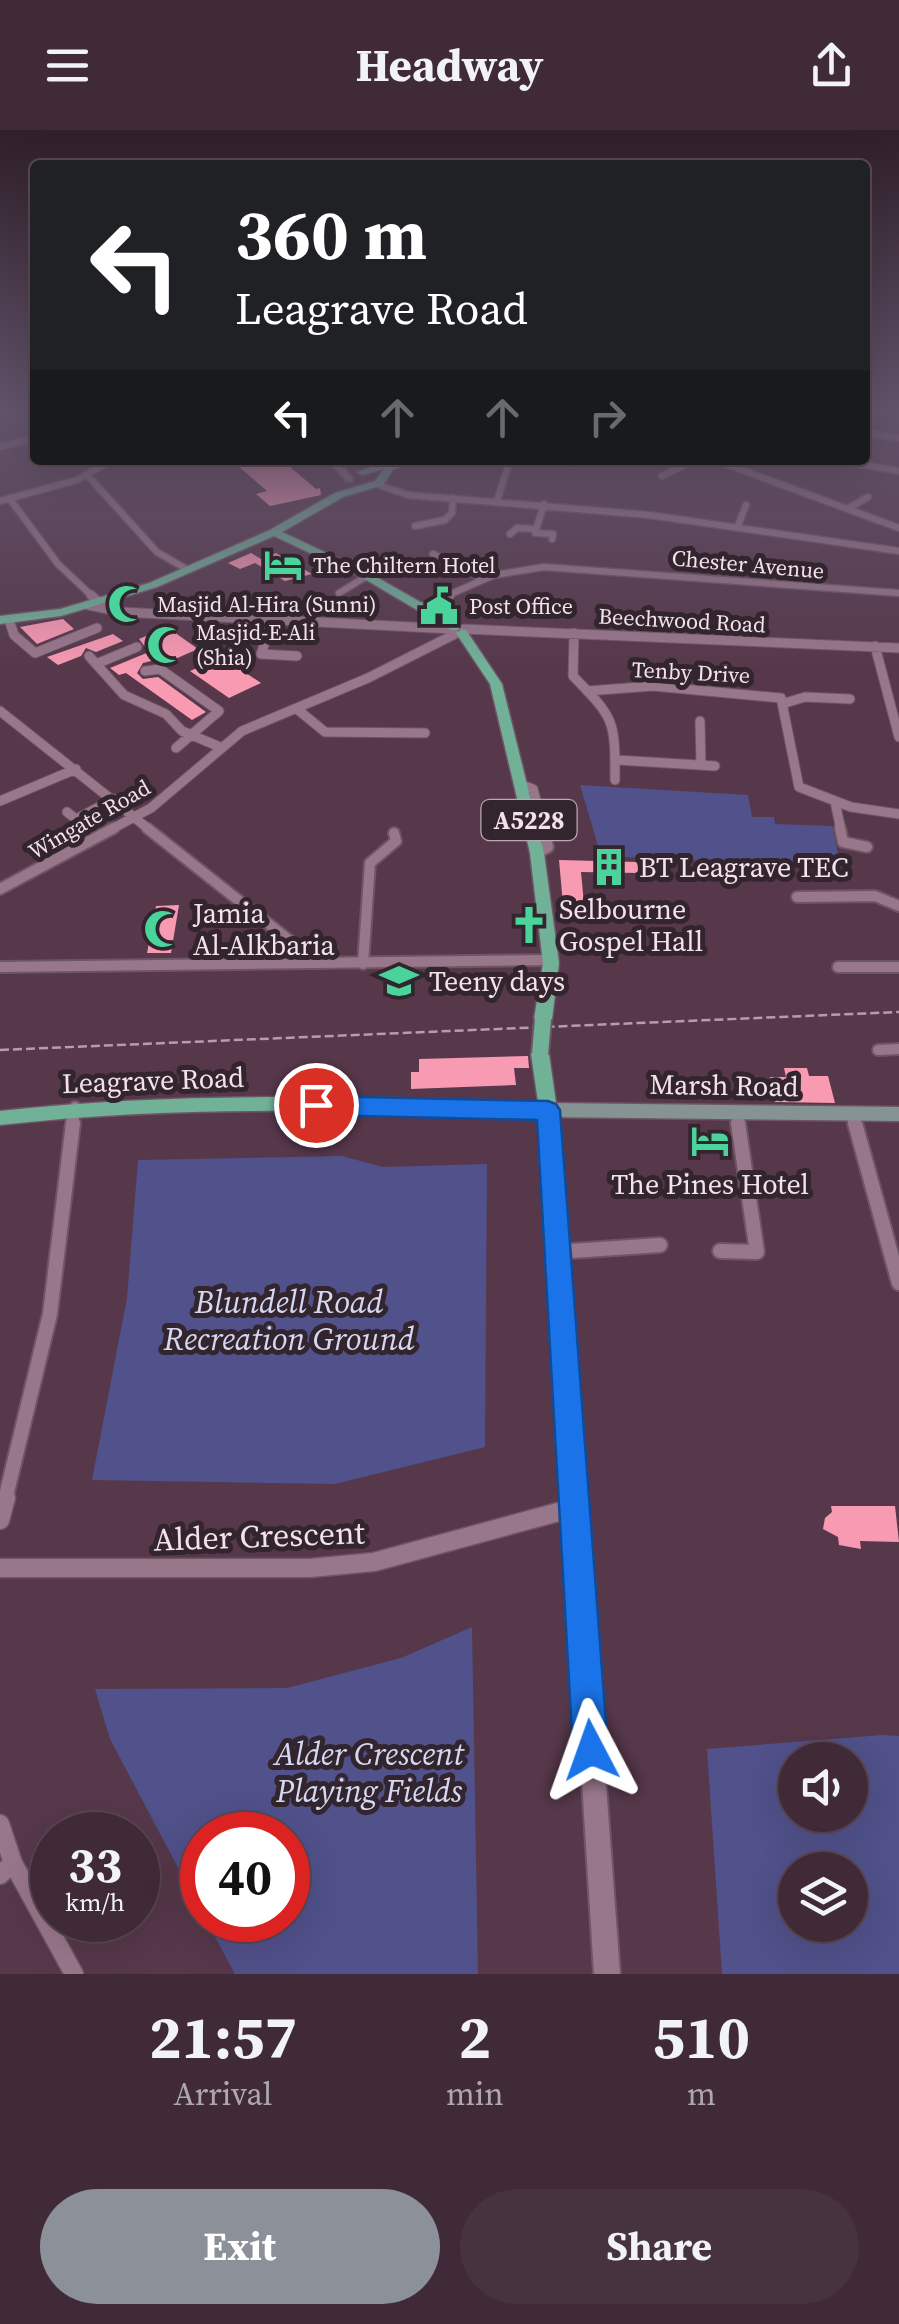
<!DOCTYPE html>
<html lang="en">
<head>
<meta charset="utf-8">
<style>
  :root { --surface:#402a38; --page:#473240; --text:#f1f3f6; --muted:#aea7ae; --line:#594653; --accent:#8c9099 }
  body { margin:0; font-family:"Source Serif 4",serif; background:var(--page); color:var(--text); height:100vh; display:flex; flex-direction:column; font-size:38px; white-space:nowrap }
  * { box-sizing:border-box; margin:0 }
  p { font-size:32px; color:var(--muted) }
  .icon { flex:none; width:55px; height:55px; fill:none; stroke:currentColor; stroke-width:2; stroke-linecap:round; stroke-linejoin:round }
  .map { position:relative; height:1844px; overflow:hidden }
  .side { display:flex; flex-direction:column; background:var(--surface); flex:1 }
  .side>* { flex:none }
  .banner { position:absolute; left:30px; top:30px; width:840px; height:305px; border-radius:10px; box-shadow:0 10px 40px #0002,0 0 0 2px var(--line); background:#202124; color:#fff; overflow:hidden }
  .fabs { position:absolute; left:778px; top:1612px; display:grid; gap:20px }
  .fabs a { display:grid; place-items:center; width:90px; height:90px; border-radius:50%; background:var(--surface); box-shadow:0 10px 40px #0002,0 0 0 2px var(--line); font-size:50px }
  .speed { position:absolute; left:30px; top:1682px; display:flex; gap:20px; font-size:50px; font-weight:700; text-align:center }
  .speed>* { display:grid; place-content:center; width:130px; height:130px; border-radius:50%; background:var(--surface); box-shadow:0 10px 40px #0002,0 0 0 2px var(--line); line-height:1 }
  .speed small { font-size:25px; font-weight:400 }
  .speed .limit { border:15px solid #d22; background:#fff; color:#111 }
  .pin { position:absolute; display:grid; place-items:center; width:85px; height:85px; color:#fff; margin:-42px; border:5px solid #fff; border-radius:50%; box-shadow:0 2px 10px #0007 }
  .me { position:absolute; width:110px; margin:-55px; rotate:356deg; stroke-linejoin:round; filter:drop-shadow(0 0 8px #0008) }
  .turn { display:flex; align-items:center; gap:35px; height:210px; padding:0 40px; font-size:45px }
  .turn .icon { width:130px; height:130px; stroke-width:2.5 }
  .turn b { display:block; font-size:70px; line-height:85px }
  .lanes { display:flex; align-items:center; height:95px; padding:0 40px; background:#0003; justify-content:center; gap:50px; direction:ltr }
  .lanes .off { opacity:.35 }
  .eta { display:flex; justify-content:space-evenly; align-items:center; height:170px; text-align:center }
  .eta b { font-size:60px; font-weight:700; line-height:70px }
  .action { display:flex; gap:20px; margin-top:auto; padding:20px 40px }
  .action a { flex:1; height:115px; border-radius:60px; background:var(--accent); color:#fff; font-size:40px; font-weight:700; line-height:115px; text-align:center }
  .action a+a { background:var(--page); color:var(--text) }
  header { display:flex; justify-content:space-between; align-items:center; height:130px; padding:0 40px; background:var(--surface); font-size:45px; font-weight:700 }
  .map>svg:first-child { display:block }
</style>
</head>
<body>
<header><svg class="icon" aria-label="menu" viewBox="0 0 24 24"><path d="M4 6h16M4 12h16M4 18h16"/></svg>Headway<svg class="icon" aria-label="share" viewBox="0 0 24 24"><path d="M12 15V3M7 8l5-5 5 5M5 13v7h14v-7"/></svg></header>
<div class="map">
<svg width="899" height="1844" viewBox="0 0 899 1844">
  <rect width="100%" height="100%" fill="#56384a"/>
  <path fill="#51518b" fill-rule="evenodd" d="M580,655l168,10 4,22h22l1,7 57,2 9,41 -240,-11z
    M342,1026l41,11 104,-3 -2,283 -150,37 -243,-4 35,-182 11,-138z
    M472,1497l6,347h-243l-29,-54h82v-85h-86v78l-92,-174 -15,-50 192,-1 114,-30z
    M882,1605l17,1v238h-177l-15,-225zM795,1630h55v55h-55zM795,1740h55v55h-55z"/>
  <path fill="#f99ab3" d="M256,330h26l34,29 4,-1 1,7 -51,11 -14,-12 11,-3 -30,-26z
    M251,423l10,6 15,-6 36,21 -27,7 -30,-18 -15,6 -12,-6z
    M63,489l11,10 -37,15 -17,-17z
    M167,497l31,22 -32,14 -7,-4 -16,4 -6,10 6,6 15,-2 48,35 -14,8 -66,-47 -7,2 -9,-7 39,-16 -10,-13z
    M113,504l10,7 -27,11 -10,-4 -5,8 -23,9 -11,-8z
    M222,527l39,26 -32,15 -39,-27z
    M559,730l78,2 2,11 -58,-1 3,32h-21z
    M179,775l-8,48h-24l9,-47z
    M528,926l1,12h-15l2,17 -105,4v-17h8v-13z
    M784,938h23l2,8h19l7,27 -60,-1 -5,-25h16z
    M831,1376h64l4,36 -39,-1 1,8 -22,-4 -1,-8 -15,-8 2,-11 7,-6z"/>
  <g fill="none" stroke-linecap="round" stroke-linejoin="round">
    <g stroke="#6e5565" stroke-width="9">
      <path id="minor-far4" d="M865,303l34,5
        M0,317l35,-9
        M715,330l184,68
        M837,330l62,11
        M335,334l51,-4
        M572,334l8,-4
        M88,346l69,76 31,18
        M662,346l33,-16
        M376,354l32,11 241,20 250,36
        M10,369l48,65 35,33
        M0,371l77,-21 35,-20
        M497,371l13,-41
        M544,374l-9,29 18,1 -1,5
        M847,379l21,-12
        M415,396l30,-6 7,-7 1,-15
        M737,398l9,-23
        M510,404l7,-6 18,1
        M433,424l50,25
        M339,463l28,-17
        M444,467l50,-22 50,-8 355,26"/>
    </g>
    <g stroke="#6e5565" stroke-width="11">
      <path id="minor-far3" d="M91,465l14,13
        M88,475l34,7 330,17
        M422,477l28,-12
        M273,489l-12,35 36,2
        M9,490l5,15 21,18 62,-25
        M464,499l435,19
        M574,503l-1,43c42,43 42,44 42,104
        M875,516l24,91
        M89,526l35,39 42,19 16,17 38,16
        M96,534l41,-17
        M145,541l15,-2 59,42 -43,37
        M587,561l66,-5 128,12 18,89 52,20 48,7
        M785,573l20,-6 45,2
        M297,579l28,23 100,1
        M0,581l150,119
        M700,591l1,44
        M617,630l98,6
        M519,654l14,5 11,41
        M0,671l76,-32
        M835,672l6,28
        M67,682l9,7 38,-20
        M110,700l41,-22 91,-77 126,-53 87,-44"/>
    </g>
    <g stroke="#6e5565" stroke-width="14">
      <path id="minor-far2" d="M147,698l171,135
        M840,698l3,14 24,5
        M537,723l11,-6 -5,-19
        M0,759l114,-61
        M797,767l78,-1 24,10
        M363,834l7,-101 26,-22 -2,-8
        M0,837l551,-7
        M838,837h61
        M878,920l21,-1
        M737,983l2,13
        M852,984l3,12
        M73,996l2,-19"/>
    </g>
    <g stroke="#6e5565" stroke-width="18">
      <path id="minor-far1" d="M855,993l44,160
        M720,1121l37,1 -19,-129
        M556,1122l104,-7
        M5,1370l45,-186 23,-191"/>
    </g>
    <g stroke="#6e5565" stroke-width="21">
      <path id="minor" d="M0,1390l6,-22
        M0,1438h310l64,-6 188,-51 11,1
        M0,1694l13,39 61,111
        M0,1745l13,-12"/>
    </g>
    <g stroke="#6e5565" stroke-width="4">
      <path id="tertiary" d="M328,330h9l15,17v4h-6z
        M548,974l6,2 2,4 64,864h-26l-54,-864 2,-4z"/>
    </g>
    <g stroke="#6e5565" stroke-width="3">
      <path id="secondary" d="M548,973l351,4v14l-351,-4 -6,-2 -3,-5 3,-5z"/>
    </g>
    <g stroke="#6e5565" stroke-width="3">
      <path id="primary" d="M0,282h6l-6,4z
        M391,330h25l-23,10 -10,15 -40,12 -61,35 89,42 88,50v6h-8l-88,-52 -89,-42 -117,51 -96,29 -61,8v-8l60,-7 89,-26 121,-53 65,-37 40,-12 9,-12 -22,6 -5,-3z
        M462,499l4,1 36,54 42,169 15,110 -7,56 -9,6 -9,-6 9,-56 -13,-110 -40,-169 -34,-51z
        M540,917l6,2 3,5 8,56 -3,5 -6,2c-183,-6 -365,-13 -548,8v-14c179,-20 358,-14 538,-9l-7,-48 3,-5z"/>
    </g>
    <use href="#minor-far4" stroke="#99778b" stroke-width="6"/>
    <use href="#minor-far3" stroke="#99778b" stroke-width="9"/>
    <use href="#minor-far2" stroke="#99778b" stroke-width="10"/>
    <use href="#minor-far1" stroke="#99778b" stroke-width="14"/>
    <use href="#minor" stroke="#99778b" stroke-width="18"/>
    <use href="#tertiary" fill="#99778b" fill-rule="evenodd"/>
    <use href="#secondary" fill="#859492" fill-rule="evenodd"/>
    <use href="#primary" fill="#71b198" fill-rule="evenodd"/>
    <path stroke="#b59dab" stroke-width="2.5" stroke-dasharray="9 4" stroke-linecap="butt" d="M0,920l899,-38"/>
    <g stroke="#6e5565" stroke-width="20" stroke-linecap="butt">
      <path id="primary-bridge" d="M540,924l3,-35"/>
    </g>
    <use href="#primary-bridge" stroke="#71b198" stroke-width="16"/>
  </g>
  <linearGradient id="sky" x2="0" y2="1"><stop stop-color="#2f1f29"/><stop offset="0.52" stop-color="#62536b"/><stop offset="1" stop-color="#62536b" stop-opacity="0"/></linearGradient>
  <rect width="899" height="540" fill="url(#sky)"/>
  <path fill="#1a73e8" stroke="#114b97" stroke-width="2.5" d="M316,966l232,5 8,3 4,6 48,640 -5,12 -12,5 -13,-5 -5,-12 -36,-630 -221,-5 -9,-3 -3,-7 3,-6z"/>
  <defs>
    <g id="hotel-bare" transform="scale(3)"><path d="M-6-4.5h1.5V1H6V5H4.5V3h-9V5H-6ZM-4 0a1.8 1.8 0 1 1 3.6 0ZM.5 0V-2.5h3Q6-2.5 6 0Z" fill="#4ad49c" stroke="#32252d" stroke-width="2.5" paint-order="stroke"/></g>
    <g id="mosque-bare" transform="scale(3)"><path d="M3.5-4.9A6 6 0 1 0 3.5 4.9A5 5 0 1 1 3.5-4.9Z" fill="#4ad49c" stroke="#32252d" stroke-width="2.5" paint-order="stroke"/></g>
    <g id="civic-bare" transform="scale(3)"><path d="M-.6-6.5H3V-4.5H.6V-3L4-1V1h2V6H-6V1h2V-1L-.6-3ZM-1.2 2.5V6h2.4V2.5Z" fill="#4ad49c" stroke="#32252d" stroke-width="2.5" paint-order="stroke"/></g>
    <g id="building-bare" transform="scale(3)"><path d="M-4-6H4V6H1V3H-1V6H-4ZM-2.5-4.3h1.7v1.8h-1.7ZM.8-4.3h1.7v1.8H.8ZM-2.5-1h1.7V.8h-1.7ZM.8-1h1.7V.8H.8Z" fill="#4ad49c" stroke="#32252d" stroke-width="2.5" paint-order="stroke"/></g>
    <g id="church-bare" transform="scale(3)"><path d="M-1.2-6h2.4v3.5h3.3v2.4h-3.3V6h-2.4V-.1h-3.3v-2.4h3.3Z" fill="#4ad49c" stroke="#32252d" stroke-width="2.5" paint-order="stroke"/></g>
    <g id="school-bare" transform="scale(3)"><path d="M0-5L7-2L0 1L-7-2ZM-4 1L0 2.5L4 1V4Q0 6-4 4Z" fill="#4ad49c" stroke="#32252d" stroke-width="2.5" paint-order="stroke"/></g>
  </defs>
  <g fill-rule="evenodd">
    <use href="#hotel-bare" x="283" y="435"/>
    <use href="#mosque-bare" x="127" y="474"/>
    <use href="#civic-bare" x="439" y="476"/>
    <use href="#mosque-bare" x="166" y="515"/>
    <use href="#building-bare" x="609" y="737"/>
    <use href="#church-bare" x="529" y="795"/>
    <use href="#mosque-bare" x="163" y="799"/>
    <use href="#school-bare" x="399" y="851"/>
    <use href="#hotel-bare" x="710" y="1011"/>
  </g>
  <g text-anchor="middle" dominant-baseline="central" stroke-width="10" stroke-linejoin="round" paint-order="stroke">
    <g font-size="22" fill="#f4e1ec" stroke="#32252d">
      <text transform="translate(748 434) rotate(5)">Chester Avenue</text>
      <text transform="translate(682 490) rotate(3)">Beechwood Road</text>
      <text transform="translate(691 542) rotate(3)">Tenby Drive</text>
      <text transform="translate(89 689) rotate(-30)">Wingate Road</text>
    </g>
    <g font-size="22" fill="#f4e1ec" stroke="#32252d" text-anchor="start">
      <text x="313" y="435">The Chiltern Hotel</text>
      <text x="157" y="474">Masjid Al-Hira (Sunni)</text>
      <text x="469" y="476">Post Office</text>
      <text x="196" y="502">Masjid-E-Ali<tspan x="196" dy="25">(Shia)</tspan></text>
    </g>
    <rect fill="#32252d" stroke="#baa9b3" stroke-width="2.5" x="481.5" y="670" width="95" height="40" rx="8"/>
    <g font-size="25" font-weight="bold" fill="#f4e1ec">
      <text x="529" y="690">A5228</text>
    </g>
    <g font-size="28" fill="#f4e1ec" stroke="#32252d" text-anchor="start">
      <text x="639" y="737">BT Leagrave TEC</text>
      <text x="559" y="779">Selbourne<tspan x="559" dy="32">Gospel Hall</tspan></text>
      <text x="193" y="783">Jamia<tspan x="193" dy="32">Al-Alkbaria</tspan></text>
      <text x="429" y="851">Teeny days</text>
      <text x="710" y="1054" text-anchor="middle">The Pines Hotel</text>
    </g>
    <g font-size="28" fill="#f4e1ec" stroke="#32252d">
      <text transform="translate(153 950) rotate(-2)">Leagrave Road</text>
      <text transform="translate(724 955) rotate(1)">Marsh Road</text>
    </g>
    <g font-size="32" font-style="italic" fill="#d6d8f2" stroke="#32252d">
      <text x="289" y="1172">Blundell Road<tspan x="289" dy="37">Recreation Ground</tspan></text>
      <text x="369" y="1624">Alder Crescent<tspan x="369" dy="37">Playing Fields</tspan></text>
    </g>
    <g font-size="32" fill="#f4e1ec" stroke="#32252d">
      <text transform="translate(259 1406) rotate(-2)">Alder Crescent</text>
    </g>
  </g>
</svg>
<div class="fabs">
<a><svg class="icon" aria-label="sound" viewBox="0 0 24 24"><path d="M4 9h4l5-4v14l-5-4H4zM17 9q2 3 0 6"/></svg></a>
<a><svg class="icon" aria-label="layers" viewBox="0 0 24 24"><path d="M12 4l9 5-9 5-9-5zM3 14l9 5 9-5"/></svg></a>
</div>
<div class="speed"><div>33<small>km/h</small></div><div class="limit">40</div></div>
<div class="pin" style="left:316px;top:975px;background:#d93025"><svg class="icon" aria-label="arrive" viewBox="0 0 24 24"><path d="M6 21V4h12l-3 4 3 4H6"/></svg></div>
<svg class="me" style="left:591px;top:1620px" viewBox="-20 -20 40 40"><path d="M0-17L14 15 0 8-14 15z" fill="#1a73e8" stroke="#fff" stroke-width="4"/></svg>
<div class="banner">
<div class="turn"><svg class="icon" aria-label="left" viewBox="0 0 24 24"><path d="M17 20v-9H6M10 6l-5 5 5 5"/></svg><div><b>360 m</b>Leagrave Road</div></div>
<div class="lanes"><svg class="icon" aria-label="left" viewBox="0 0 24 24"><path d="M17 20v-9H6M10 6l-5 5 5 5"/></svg><svg class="icon off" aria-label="ahead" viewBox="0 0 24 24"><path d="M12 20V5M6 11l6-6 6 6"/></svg><svg class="icon off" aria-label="ahead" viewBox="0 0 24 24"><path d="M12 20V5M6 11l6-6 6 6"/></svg><svg class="icon off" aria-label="right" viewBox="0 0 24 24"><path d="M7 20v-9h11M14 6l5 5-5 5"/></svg></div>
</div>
</div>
<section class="side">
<div class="eta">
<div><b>21:57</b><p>Arrival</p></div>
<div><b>2</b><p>min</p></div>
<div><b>510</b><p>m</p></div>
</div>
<div class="action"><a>Exit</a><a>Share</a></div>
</section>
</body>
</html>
